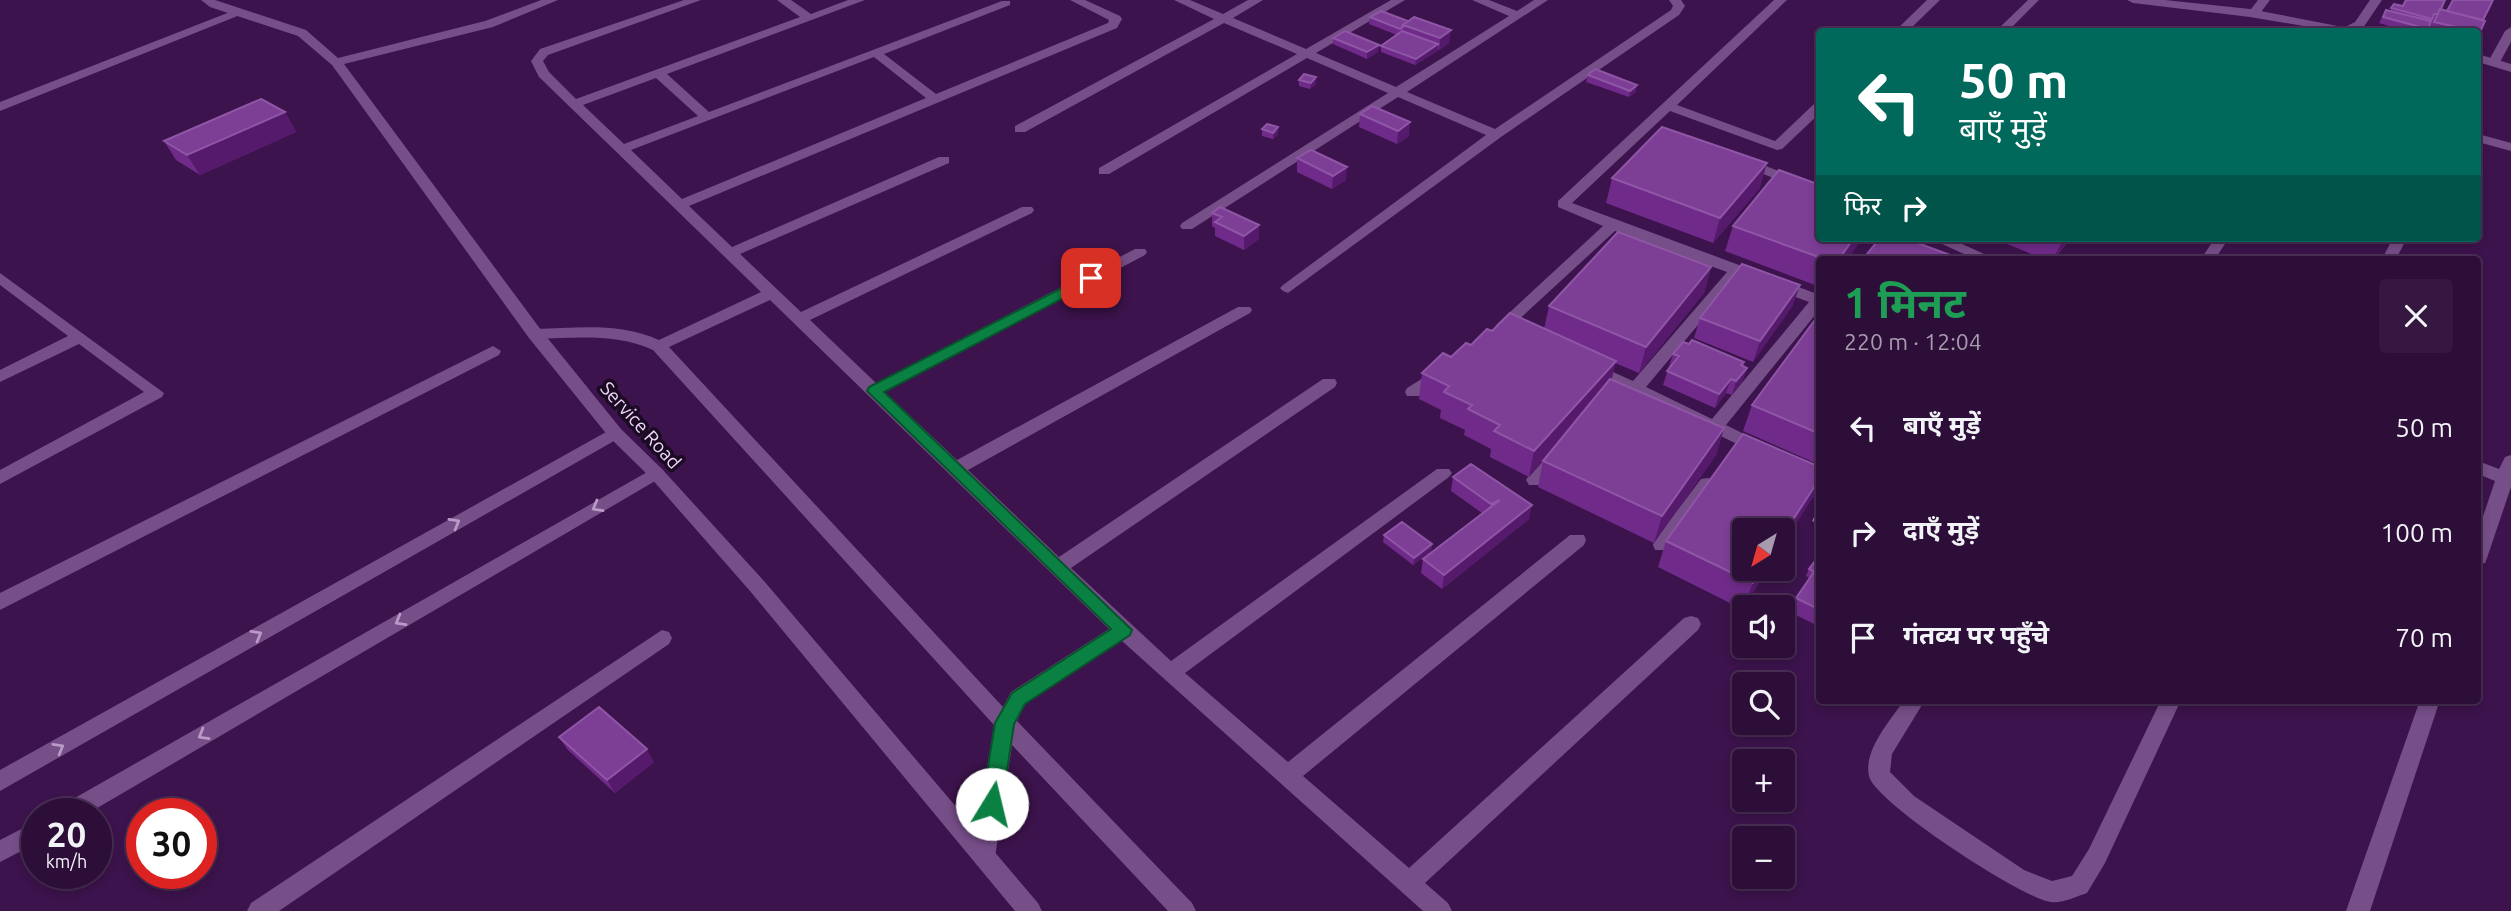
<!DOCTYPE html>
<html lang="hi">
<head>
<meta charset="utf-8">
<style>
  :root { --surface:#2d0e39; --page:#351741; --text:#f1f3f6; --muted:#a79cae; --line:#482e53 }
  body { margin:0; font-family:Ubuntu,"Noto Sans Devanagari",sans-serif; background:var(--page); color:var(--text); height:100vh; display:flex; flex-direction:column; font-size:26px; white-space:nowrap }
  * { box-sizing:border-box; margin:0 }
  p { font-size:23px; color:var(--muted) }
  .icon { flex:none; width:38px; height:38px; fill:none; stroke:currentColor; stroke-width:2; stroke-linecap:round; stroke-linejoin:round }
  .map { position:relative; flex:1; overflow:hidden }
  .side { position:absolute; left:1816px; top:256px; width:665px; height:448px; display:flex; flex-direction:column; background:var(--surface); border-radius:7px; box-shadow:0 4px 10px #0003,0 0 0 2px var(--line) }
  .side>* { flex:none }
  .banner { position:absolute; left:1816px; top:28px; width:665px; height:214px; border-radius:7px; box-shadow:0 4px 10px #0003,0 0 0 2px var(--line); background:#00695c; color:#fff; overflow:hidden }
  .needle { width:46px; rotate:217deg }
  .fabs { position:absolute; left:1732px; top:518px; display:grid; gap:14px }
  .fabs a { display:grid; place-items:center; width:63px; height:63px; border-radius:7px; background:var(--surface); box-shadow:0 4px 10px #0003,0 0 0 2px var(--line); font-size:35px }
  .speed { position:absolute; left:21px; top:798px; display:flex; gap:14px; font-size:35px; font-weight:700; text-align:center }
  .speed>* { display:grid; place-content:center; width:91px; height:91px; border-radius:50%; background:var(--surface); box-shadow:0 4px 10px #0003,0 0 0 2px var(--line); line-height:1 }
  .speed small { font-size:18px; font-weight:400 }
  .speed .limit { border:10px solid #d22; background:#fff; color:#111 }
  .pin { position:absolute; display:grid; place-items:center; width:60px; height:60px; color:#fff; margin:-30px; border-radius:14px; box-shadow:0 4px 10px #0006 }
  .me { position:absolute; width:77px; margin:-38px; rotate:9deg; stroke-linejoin:round; filter:drop-shadow(0 0 5px #0008) }
  .turn { display:flex; align-items:center; gap:24px; height:147px; padding:0 28px; font-size:32px }
  .turn .icon { width:91px; height:91px; stroke-width:2.5 }
  .turn b { display:block; font-size:49px; line-height:60px }
  .then { display:flex; align-items:center; height:66px; padding:0 28px; background:#0003; gap:14px; font-size:26px }
  .round { display:grid; place-items:center; flex:none; width:74px; height:74px; border-radius:7px; background:var(--page) }
  .headline { display:flex; align-items:center; justify-content:space-between; height:119px; padding:0 28px }
  h1 { font-size:42px; font-weight:700; line-height:52px; color:#1e9e55 }
  ul { padding:0; list-style:none }
  li { display:flex; align-items:center; gap:21px; height:105px; padding:0 28px }
  li div { flex:1 }
  li b { display:block; font-size:26px }
  li em { font-style:normal }
  .map>svg:first-child { display:block }
</style>
</head>
<body>
<div class="map">
<svg width="2511" height="911" viewBox="0 0 2511 911">
  <rect width="100%" height="100%" fill="#3c134c"/>
  <g fill="none" stroke-linecap="round" stroke-linejoin="round">
    <path stroke="#9575a3" stroke-width="4.5" stroke-dasharray="3.5 3.5" stroke-linecap="butt" d="M1813,519l7,3"/>
    <path fill="#764e88" fill-rule="evenodd" d="M2028,0h11l-32,32h-12z"/>
    <path fill="#764e88" fill-rule="evenodd" d="M684,0h17l-153,55 -5,6 6,11 27,27 224,-82 -23,-17h14l20,14 37,-14h17l-198,74 42,38 293,-111h8v4l-126,49 52,40 172,-71 1,-3 -39,-20h15l35,16 2,3 -5,9 -428,178 43,41 207,-90h10v6l-209,91 61,58 221,-105h10l2,3 -2,3 -222,107 66,63 259,-134h10l2,3 -2,3 -260,137 72,68 281,-153h12l2,3 -2,3 -282,157 91,87 264,-178h12l2,4 -2,4 -264,181 100,93 266,-192h12l3,4 -3,4 -264,196 103,89 282,-227h14l2,5 -2,5 -281,231 106,92 275,-250 7,-2 7,2 3,6 -3,6 -273,253 23,20 4,8h-29l-301,-270 -97,63 -8,17 175,182 4,8h-28l-156,-166 -17,112 -3,7 -8,3 -8,-3 -3,-7 21,-132 -341,-375c-37,-17 -78,-12 -118,-11l-8,-5 8,-5c41,-1 85,-7 124,11l102,-48 -222,-215 -8,-16 9,-12zM874,57l52,41 -244,101 -51,-49zM656,78l42,38 -74,28 -41,-39zM770,300l339,329 -98,63 -8,15 -334,-360z
      M1174,0h16l33,14 25,-14h15l-30,18 73,31 85,-49h14l-89,53 80,34 113,-71 -37,-16h17l28,11 17,-11h14l-141,92 88,37 176,-119 2,-4 -4,-6h12l4,6 -6,9 -178,122 -213,156 -5,-2 -3,-3 3,-3 203,-150 -88,-38 -206,132h-10l-2,-3 2,-3 206,-130 -81,-35 -198,116h-10v-6l198,-114 -73,-31 -199,109h-10v-6l199,-107z
      M1774,0h13l-110,105 98,36 40,-38 5,-1v11l-38,36 -5,1 -107,-39 -98,92 248,92v14l-94,116 38,19 3,4 -9,6 -173,-83 -2,-4 8,-5 42,19 94,-109 -112,-41 -101,93 3,4 -2,4h-12l-7,-7 107,-99 -45,-19v-6zM1739,276l70,26 -97,117 -66,-32z
      M1927,0h13l-33,32h-13z
      M2258,0h12l-12,16h-8l-2,-3z
      M2370,0h12l-19,28 -16,4v-6l8,-4z
      M235,10l10,3 -245,98v-9z
      M2511,27v15l-11,20 -2,3h-8l-2,-3 17,-31z
      M2478,134l33,9v8l-33,-9z
      M1745,158l75,29v9l-80,-31 -2,-3z
      M1929,238h20l46,21h-20z
      M2215,238h14l-14,21h-14z
      M2393,238h14l-11,21h-14z
      M0,273l164,120 -2,4 -162,87v-14l144,-78 -65,-48 -79,38v-12l68,-34 -68,-51z
      M493,346l8,5 -2,4 -499,255v-17z
      M1439,368l8,5 -2,4 -26,19h-12l-2,-4 2,-4z
      M615,427l9,6 -3,4 -621,354v-21z
      M1556,449l9,6 -3,4 -21,26h-12l-3,-5 3,-5 21,-24z
      M2511,455v32l-24,71 -2,5 -7,2v-34l17,-50 -17,-7v-13l21,8 6,-12z
      M656,467l6,2 3,4 -3,4 -575,337h-31l3,-7z
      M1707,478l6,1 3,5 -3,5 -44,61h-14l-2,-5 2,-5 46,-61z
      M662,630l7,2 3,6 -3,6 -390,267h-32l4,-8z
      M1904,700h21l-33,54 -2,18 24,24 110,74 28,11 20,-5 17,-27 72,-149h20l-76,163 -18,30c-9,3 -26,11 -36,9 -28,-3 -177,-100 -182,-126 -6,-26 22,-56 35,-76z
      M2420,700h20l-70,211h-24z
      M37,821v22l-37,19v-22z"/>
    <path fill="#764e88" fill-rule="evenodd" d="M201,0h14l91,30 32,28 147,-37 56,-21h17l-65,27 -149,37 197,266 80,99 41,40 102,112 274,322 4,8h-27l-265,-320 -100,-114 -41,-40 -80,-99 -197,-273 -34,-29 -88,-29z
      M2127,0h38l85,9 119,23h-30l-89,-15 -117,-14z
      M2478,54l33,10v8l-33,-10z"/>
  </g>
  <path fill="#702b8a" d="M2405,0h40l-4,9 6,2 6,-11h40l-10,20 -3,12 -2,3v-3h-51l5,-11 -1,-1 -5,12h-16l-31,-9 7,-13 4,1 4,-7 8,2z
    M1370,17l38,4 41,22 -34,22 -34,-13v-6l16,-11 -28,-11z
    M1333,38l46,7 -1,7 -11,7 -34,-15z
    M1588,75l48,17 -7,5 -43,-15z
    M1299,80l17,4 -6,5 -11,-3z
    M285,112l11,20 -96,43 -24,-15 -12,-19z
    M1360,114l49,22 -12,8 -38,-17z
    M1262,129l16,5 -5,5 -11,-3z
    M1297,158l49,22 -14,9 -35,-17z
    M1612,178l148,10 -47,55 -107,-40z
    M1212,213l47,12v14l-15,11 -29,-14v-8l-3,-2z
    M1733,226l115,33h-28v28l-95,-36z
    M2002,238h69l-17,21h-10l-44,-18z
    M1711,267l-7,26 -65,80 -24,-10 -4,17 113,48 -8,27 -62,88 -116,-56 5,-26 -14,16 -39,-20 1,-8 -27,-14 1,-5 -25,-12 1,-8 -22,-11 3,-26 29,-16 41,-26 52,-2 5,-23z
    M1793,305l-40,57 -59,-24 6,-20z
    M1820,313v152l-77,-34 9,-26z
    M1673,354l71,8 -1,4 4,2 -5,14 -10,13 -6,-2 -11,15 -52,-23z
    M1820,467v15l-6,14 -69,73h23l-26,40 -84,-42 8,-26z
    M1453,477l76,42 -87,70 -21,-16 2,-14 59,-46 -31,-22z
    M1384,535l48,9 -1,7 -18,14 -30,-23z
    M1820,558v69l-30,-15 6,-14 14,-20 -4,-2 3,-7z
    M559,737l95,25 -39,31 -47,-43z"/>
  <path fill="#551a6c" d="M1451,30l-2,13 -10,8 1,-13z
    M1438,44v7l-23,14 1,-6z
    M1379,45l-1,7 -11,7v-7z
    M1316,77v7l-6,5 1,-6z
    M1637,85l-1,7 -7,5 1,-6z
    M285,112l11,20 -96,43 -13,-20z
    M1410,122l-1,14 -12,8 1,-13z
    M1278,127v7l-5,5v-6z
    M1767,163l-7,25 -47,55 7,-25z
    M1347,167l-1,13 -14,9 1,-13z
    M1259,225v14l-15,11v-14z
    M1854,238h9l-15,21h-9z
    M2065,238h6l-18,21 9,-17z
    M1711,267l-7,26 -65,80 7,-26z
    M1800,285l-7,20 -40,57 7,-21z
    M1616,361l-6,26 -81,90 5,-26z
    M1747,368l-5,14 -10,13 4,-14z
    M1731,379l-5,14 -11,15 4,-14z
    M1724,428l-8,27 -62,88 8,-27z
    M1820,478v4l-6,14 -31,48v-9z
    M1532,505l-3,14 -87,70 2,-14z
    M1432,544l-1,7 -18,14 1,-7z
    M1762,569h6l-26,40 11,-26z
    M647,749l7,13 -39,31 -8,-13z"/>
  <path fill="#7d3e96" stroke="#8f56a6" stroke-width="2" d="M2406,0h39l-4,9 -4,5h-3l-2,5 -41,-11 3,-4 9,2z
    M2453,0h40l-10,20 -36,-9z
    M2440,9l45,12 -5,11 -46,-10z
    M2386,10l45,11 -3,8 -45,-12z
    M1381,11l27,10 -5,4 -1,3 -2,1 -30,-12z
    M1414,17l37,13 -11,8 -37,-13z
    M1345,31l34,14 -12,7 -34,-14z
    M1402,31l36,13 -22,15 -35,-13z
    M1595,69l42,16 -7,6 -42,-16z
    M1304,74l12,3 -5,6 -12,-3z
    M261,99l24,13 -98,43 -23,-14z
    M1372,106l38,16 -12,9 -38,-17z
    M1267,124l11,3 -5,6 -11,-4z
    M1662,127l105,36 -47,55 -108,-40z
    M1311,150l36,17 -14,9 -36,-18z
    M1779,170l41,15v53h34l-15,21h-15l-91,-33z
    M1220,207l39,18 -15,11 -29,-14 7,-5 -10,-4z
    M1618,232l93,35 -65,80 -97,-41z
    M1880,238h24l57,21h-98z
    M2052,238h13l-3,4z
    M1742,264l58,21 -40,56 -60,-23z
    M1510,313l106,48 -82,90 -40,-20 6,-6 -32,-16 4,-4 -28,-13 5,-6 -27,-13 21,-20 8,4 15,-14 5,2 16,-16 5,2z
    M1820,313v121l-68,-29z
    M1692,340l52,22 -3,3 6,3 -11,13 -5,-2 -12,15 -52,-23 12,-15 -6,-2 10,-12 6,2z
    M1610,379l114,49 -62,88 -119,-55z
    M1743,434l77,33v11l-37,57v-5h-38v39h17l-9,14 -87,-42z
    M1471,464l61,41 -88,70 -21,-16 77,-59 -9,4 -38,-27z
    M1402,522l30,22 -18,14 -30,-23z
    M1818,557l2,1v13l-4,-2 -2,3 -5,-3z
    M1816,569l4,2v39l-24,-12z
    M599,707l48,42 -40,31 -48,-43z"/>
  <defs><path id="oneway-chevron" d="M-2-3.5L2.5 0L-2 3.5" fill="none" stroke-width="1.6" stroke-linecap="round" stroke-linejoin="round" transform="scale(1.75)"/></defs>
  <g stroke="#b99ac7">
    <use href="#oneway-chevron" transform="translate(597 507) rotate(150)"/>
    <use href="#oneway-chevron" transform="translate(455 523) rotate(-30)"/>
    <use href="#oneway-chevron" transform="translate(400 621) rotate(150)"/>
    <use href="#oneway-chevron" transform="translate(257 635) rotate(-30)"/>
    <use href="#oneway-chevron" transform="translate(203 735) rotate(150)"/>
    <use href="#oneway-chevron" transform="translate(59 748) rotate(-30)"/>
  </g>
  <path fill="#0b8043" stroke="#07532c" stroke-width="2" d="M1091,273l5,2v6l-212,111 248,238 -2,5 -105,69 -11,20 -12,80 -3,6 -7,2 -7,-2 -3,-6 13,-81 17,-30 99,-64 -244,-238 2,-4z"/>
  <g text-anchor="middle" dominant-baseline="central" stroke-width="7" stroke-linejoin="round" paint-order="stroke">
    <g font-size="19" fill="#efd8fa" stroke="#1a0a22">
      <text transform="translate(641 425) rotate(48)">Service Road</text>
    </g>
  </g>
</svg>
<div class="fabs">
<a><svg class="needle" viewBox="-14 -14 28 28"><path d="M0-13l5 13h-10z" fill="#e53935"/><path d="M0 13l5-13h-10z" fill="#a79cae"/></svg></a>
<a><svg class="icon" aria-label="sound" viewBox="0 0 24 24"><path d="M4 9h4l5-4v14l-5-4H4zM17 9q2 3 0 6"/></svg></a>
<a><svg class="icon" aria-label="search" viewBox="0 0 24 24"><circle cx="10" cy="10" r="6"/><path d="M15 15l6 6"/></svg></a>
<a>+</a>
<a>−</a>
</div>
<div class="speed"><div>20<small>km/h</small></div><div class="limit">30</div></div>
<div class="pin" style="left:1091px;top:278px;background:#d93025"><svg class="icon" aria-label="arrive" viewBox="0 0 24 24"><path d="M6 21V4h12l-3 4 3 4H6"/></svg></div>
<svg class="me" style="left:992px;top:804px" viewBox="-20 -20 40 40"><circle r="19" fill="#fff"/><path d="M0-13L10 11 0 6-10 11z" fill="#0b8043"/></svg>
<div class="banner">
<div class="turn"><svg class="icon" aria-label="left" viewBox="0 0 24 24"><path d="M17 20v-9H6M10 6l-5 5 5 5"/></svg><div><b>50 m</b>बाएँ मुड़ें</div></div>
<div class="then">फिर<svg class="icon" aria-label="right" viewBox="0 0 24 24"><path d="M7 20v-9h11M14 6l5 5-5 5"/></svg></div>
</div>
<section class="side">
<div class="headline"><div><h1>1 मिनट</h1><p>220 m · 12:04</p></div><a class="round"><svg class="icon" aria-label="close" viewBox="0 0 24 24"><path d="M6 6l12 12M18 6L6 18"/></svg></a></div>
<ul>
<li><svg class="icon" aria-label="left" viewBox="0 0 24 24"><path d="M17 20v-9H6M10 6l-5 5 5 5"/></svg><div><b>बाएँ मुड़ें</b></div><em>50 m</em></li>
<li><svg class="icon" aria-label="right" viewBox="0 0 24 24"><path d="M7 20v-9h11M14 6l5 5-5 5"/></svg><div><b>दाएँ मुड़ें</b></div><em>100 m</em></li>
<li><svg class="icon" aria-label="arrive" viewBox="0 0 24 24"><path d="M6 21V4h12l-3 4 3 4H6"/></svg><div><b>गंतव्य पर पहुँचे</b></div><em>70 m</em></li>
</ul>
</section>
</div>
</body>
</html>
